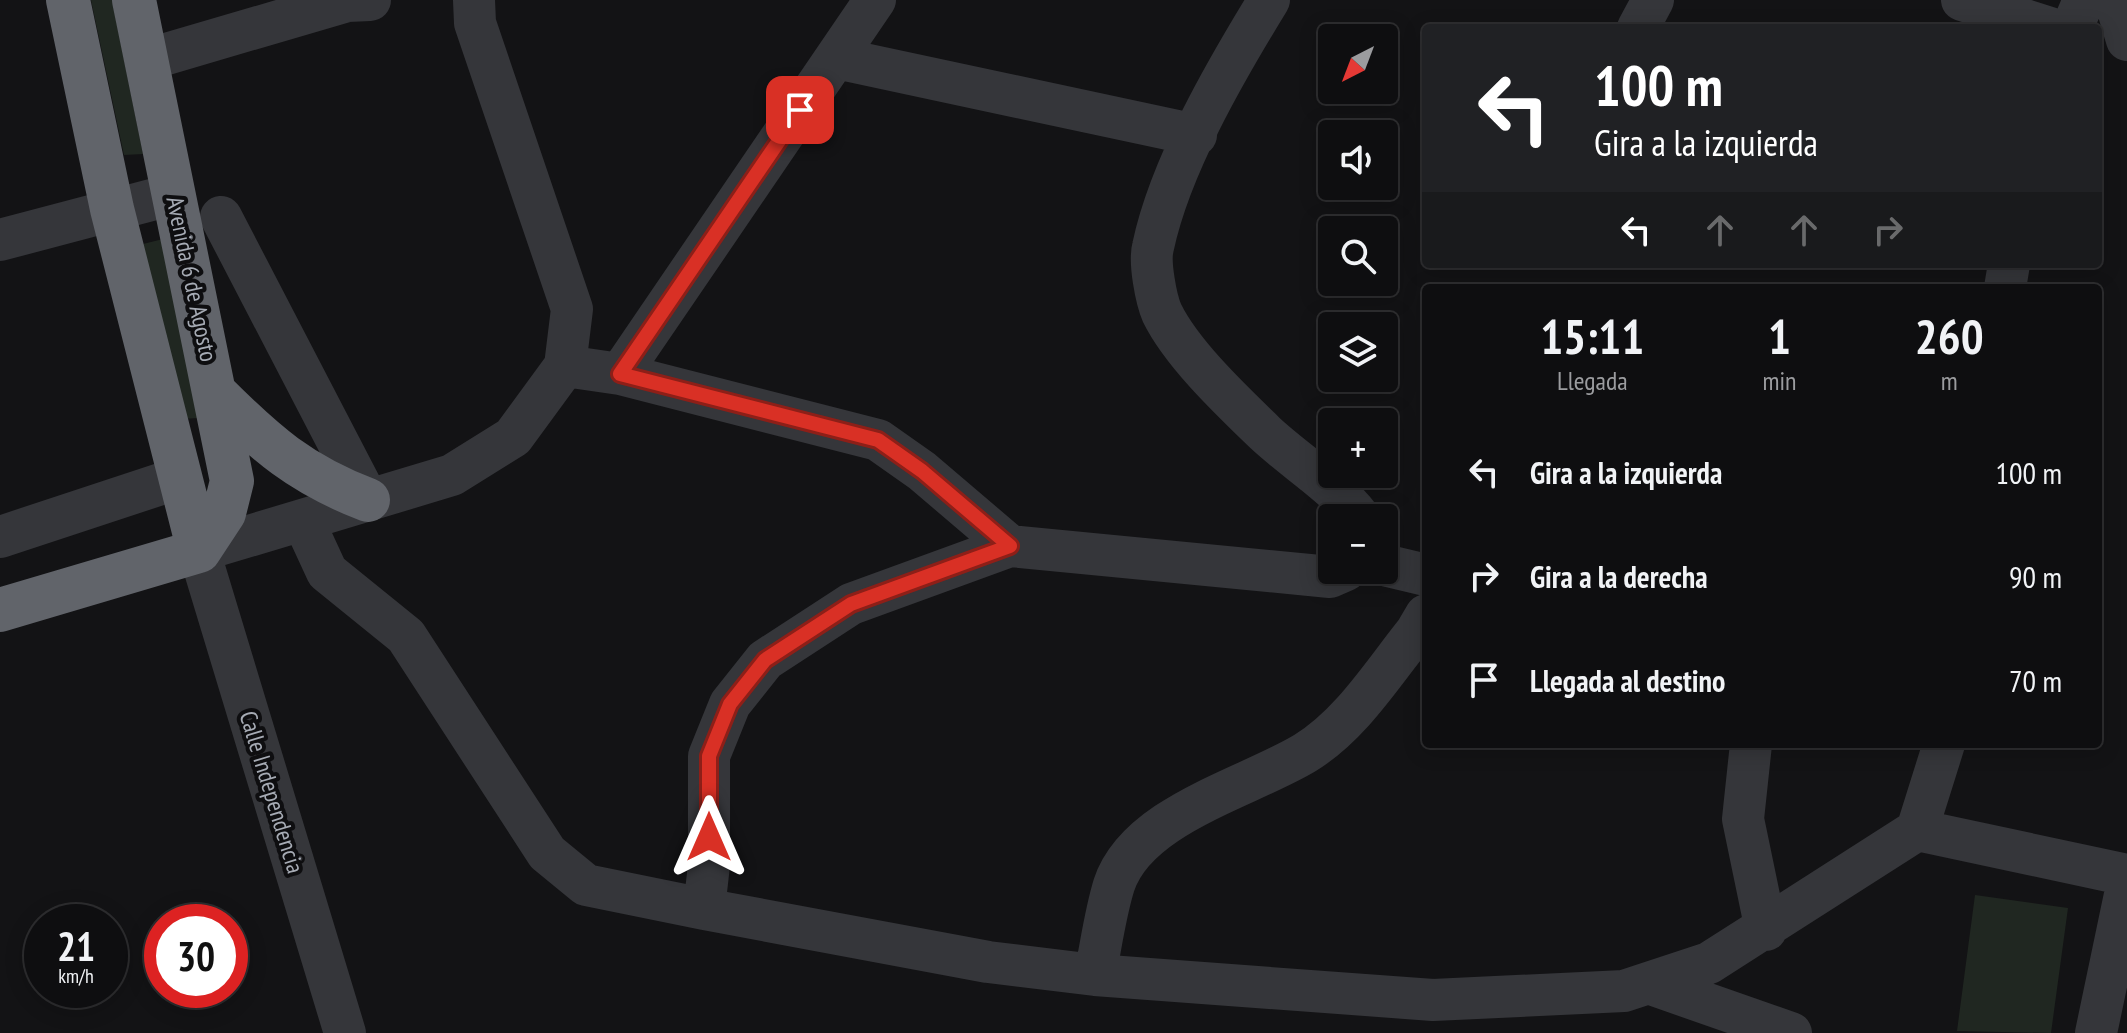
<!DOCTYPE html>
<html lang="es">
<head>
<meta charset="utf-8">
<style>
  :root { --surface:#0e0e10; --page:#171719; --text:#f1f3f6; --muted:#9b9c9f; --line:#2e2e30 }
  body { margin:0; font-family:"PT Sans Narrow",sans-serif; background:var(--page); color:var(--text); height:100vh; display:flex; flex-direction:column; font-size:30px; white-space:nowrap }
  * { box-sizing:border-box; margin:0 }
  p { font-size:26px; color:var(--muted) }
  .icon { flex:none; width:44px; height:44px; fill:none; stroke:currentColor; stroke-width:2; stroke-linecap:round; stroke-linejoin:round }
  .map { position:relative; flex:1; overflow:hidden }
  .details { position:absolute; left:1422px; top:284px; width:680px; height:464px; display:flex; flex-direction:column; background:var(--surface); border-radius:8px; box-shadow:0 4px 20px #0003,0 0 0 2px var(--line) }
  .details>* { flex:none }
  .hud { position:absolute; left:1422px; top:24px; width:680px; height:244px; border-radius:8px; box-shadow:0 4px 20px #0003,0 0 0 2px var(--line); background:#202124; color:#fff; overflow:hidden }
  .needle { width:52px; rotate:222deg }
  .buttons { position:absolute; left:1318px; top:24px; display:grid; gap:16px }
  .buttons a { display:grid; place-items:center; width:80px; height:80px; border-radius:8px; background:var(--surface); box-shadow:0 4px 20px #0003,0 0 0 2px var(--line); font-size:40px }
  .speed { position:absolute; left:24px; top:904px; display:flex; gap:16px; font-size:40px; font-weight:700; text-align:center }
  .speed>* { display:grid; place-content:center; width:104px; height:104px; border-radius:50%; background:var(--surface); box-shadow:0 4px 20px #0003,0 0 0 2px var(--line); line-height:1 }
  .speed small { font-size:20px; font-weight:400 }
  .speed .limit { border:12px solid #d22; background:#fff; color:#111 }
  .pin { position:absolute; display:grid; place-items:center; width:68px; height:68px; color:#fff; margin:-34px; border-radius:16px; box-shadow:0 4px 12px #0006 }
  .me { position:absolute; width:88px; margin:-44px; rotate:0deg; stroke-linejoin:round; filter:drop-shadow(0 0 6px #0008) }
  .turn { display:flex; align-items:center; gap:28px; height:168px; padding:0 40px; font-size:36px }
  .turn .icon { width:104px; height:104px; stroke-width:2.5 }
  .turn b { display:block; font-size:56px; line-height:68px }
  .lanes { display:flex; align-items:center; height:76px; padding:0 40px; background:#0003; justify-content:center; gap:40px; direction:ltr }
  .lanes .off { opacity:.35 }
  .eta { display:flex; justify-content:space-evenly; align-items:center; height:136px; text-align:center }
  .eta b { font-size:48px; font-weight:800; line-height:56px }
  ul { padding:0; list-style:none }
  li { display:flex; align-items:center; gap:24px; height:104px; padding:0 40px }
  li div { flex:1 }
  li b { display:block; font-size:30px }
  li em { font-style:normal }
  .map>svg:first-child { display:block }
</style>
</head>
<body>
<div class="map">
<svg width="2127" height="1033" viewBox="0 0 2127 1033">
  <rect width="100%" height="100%" fill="#131315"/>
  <path fill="#202721" d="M91,0h21l31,154 -19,1z
    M163,239l35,179 -16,1 -39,-175z
    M1975,895l93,13 -17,125 -94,-2z"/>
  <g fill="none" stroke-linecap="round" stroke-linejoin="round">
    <path stroke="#35363a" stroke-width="42" d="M1269,0c-43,70 -99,166 -116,247 -4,15 3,52 9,66 20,41 70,88 103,120 31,29 69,51 95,85
      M1962,0l88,28
      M2115,0l12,40
      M1638,28l15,-28
      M2072,28l12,-28
      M836,58l360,77
      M146,60l201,-59 23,-1
      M221,217l147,283
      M0,240l174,-46
      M2005,288l4,-24
      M565,366l55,8 258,66 44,31 88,75 320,31 16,-7
      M620,374l255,-374
      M303,520l24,52 79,64 141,217 39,32 118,24 284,53 107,13 338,25 191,-9 85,-28 208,-133
      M0,537l179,-59
      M1384,565l42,10
      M1751,744l-8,75 23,111
      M1944,744l-27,86 210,45
      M704,909l5,-44v-109l21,-52 35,-44 86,-56 159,-58
      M1095,975c6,-29 10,-61 19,-90 23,-70 133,-97 191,-132 46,-28 78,-80 111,-121l10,-17
      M1648,983l143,50
      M345,1033l-146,-482 253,-76 61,-38 52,-71 7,-57 -97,-286 -1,-23
      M2096,1033l31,-148"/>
    <path stroke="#61646a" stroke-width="44" d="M68,0l44,209 87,342
      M215,393c51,51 85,81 153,107
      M0,610l199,-59 25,-38 8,-32 -98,-481"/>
  </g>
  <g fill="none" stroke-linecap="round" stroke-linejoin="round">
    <g stroke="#8d1f18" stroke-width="20">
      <path id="route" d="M709,837v-81l21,-52 35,-44 86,-56 159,-58 -88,-75 -44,-31 -258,-66 180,-264"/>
    </g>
    <use href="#route" stroke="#d93025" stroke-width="14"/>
  </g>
  <g text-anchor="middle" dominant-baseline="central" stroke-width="8" stroke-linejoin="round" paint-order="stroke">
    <g font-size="24" fill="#a6abb4" stroke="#0e0e10">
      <text transform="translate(192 279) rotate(78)">Avenida 6 de Agosto</text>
      <text transform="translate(272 792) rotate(73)">Calle Independencia</text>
    </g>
  </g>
</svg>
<div class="buttons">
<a><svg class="needle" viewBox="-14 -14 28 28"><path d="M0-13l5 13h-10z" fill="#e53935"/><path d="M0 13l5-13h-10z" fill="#9b9c9f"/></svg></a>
<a><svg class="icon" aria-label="sound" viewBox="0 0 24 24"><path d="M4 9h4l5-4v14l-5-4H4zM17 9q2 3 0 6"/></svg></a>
<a><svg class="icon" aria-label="search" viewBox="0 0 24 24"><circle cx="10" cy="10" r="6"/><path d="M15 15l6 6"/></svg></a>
<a><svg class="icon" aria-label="layers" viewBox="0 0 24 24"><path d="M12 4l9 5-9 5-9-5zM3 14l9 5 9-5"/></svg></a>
<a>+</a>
<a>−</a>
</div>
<div class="speed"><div>21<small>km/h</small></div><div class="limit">30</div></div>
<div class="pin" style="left:800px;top:110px;background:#d93025"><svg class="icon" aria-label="arrive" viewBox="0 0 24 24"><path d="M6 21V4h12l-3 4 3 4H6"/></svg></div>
<svg class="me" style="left:709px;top:837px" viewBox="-20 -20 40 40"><path d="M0-17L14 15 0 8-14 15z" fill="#d93025" stroke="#fff" stroke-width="4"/></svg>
<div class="hud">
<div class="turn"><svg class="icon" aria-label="left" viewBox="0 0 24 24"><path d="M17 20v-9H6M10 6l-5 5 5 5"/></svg><div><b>100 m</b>Gira a la izquierda</div></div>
<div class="lanes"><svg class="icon" aria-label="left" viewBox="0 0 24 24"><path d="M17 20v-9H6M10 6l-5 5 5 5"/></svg><svg class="icon off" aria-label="ahead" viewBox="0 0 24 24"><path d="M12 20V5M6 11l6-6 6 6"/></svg><svg class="icon off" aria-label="ahead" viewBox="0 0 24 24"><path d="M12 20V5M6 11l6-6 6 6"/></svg><svg class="icon off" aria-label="right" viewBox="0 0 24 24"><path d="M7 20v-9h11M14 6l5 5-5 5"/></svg></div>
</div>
<section class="details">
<div class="eta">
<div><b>15:11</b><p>Llegada</p></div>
<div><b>1</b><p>min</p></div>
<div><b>260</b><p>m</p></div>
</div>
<ul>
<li><svg class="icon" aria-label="left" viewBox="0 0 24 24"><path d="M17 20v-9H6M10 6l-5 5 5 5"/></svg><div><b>Gira a la izquierda</b></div><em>100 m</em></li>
<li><svg class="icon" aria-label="right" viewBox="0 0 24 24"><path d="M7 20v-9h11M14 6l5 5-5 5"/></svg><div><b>Gira a la derecha</b></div><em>90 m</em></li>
<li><svg class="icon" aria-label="arrive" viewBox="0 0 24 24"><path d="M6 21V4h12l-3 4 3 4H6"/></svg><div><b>Llegada al destino</b></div><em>70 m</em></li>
</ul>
</section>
</div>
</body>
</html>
